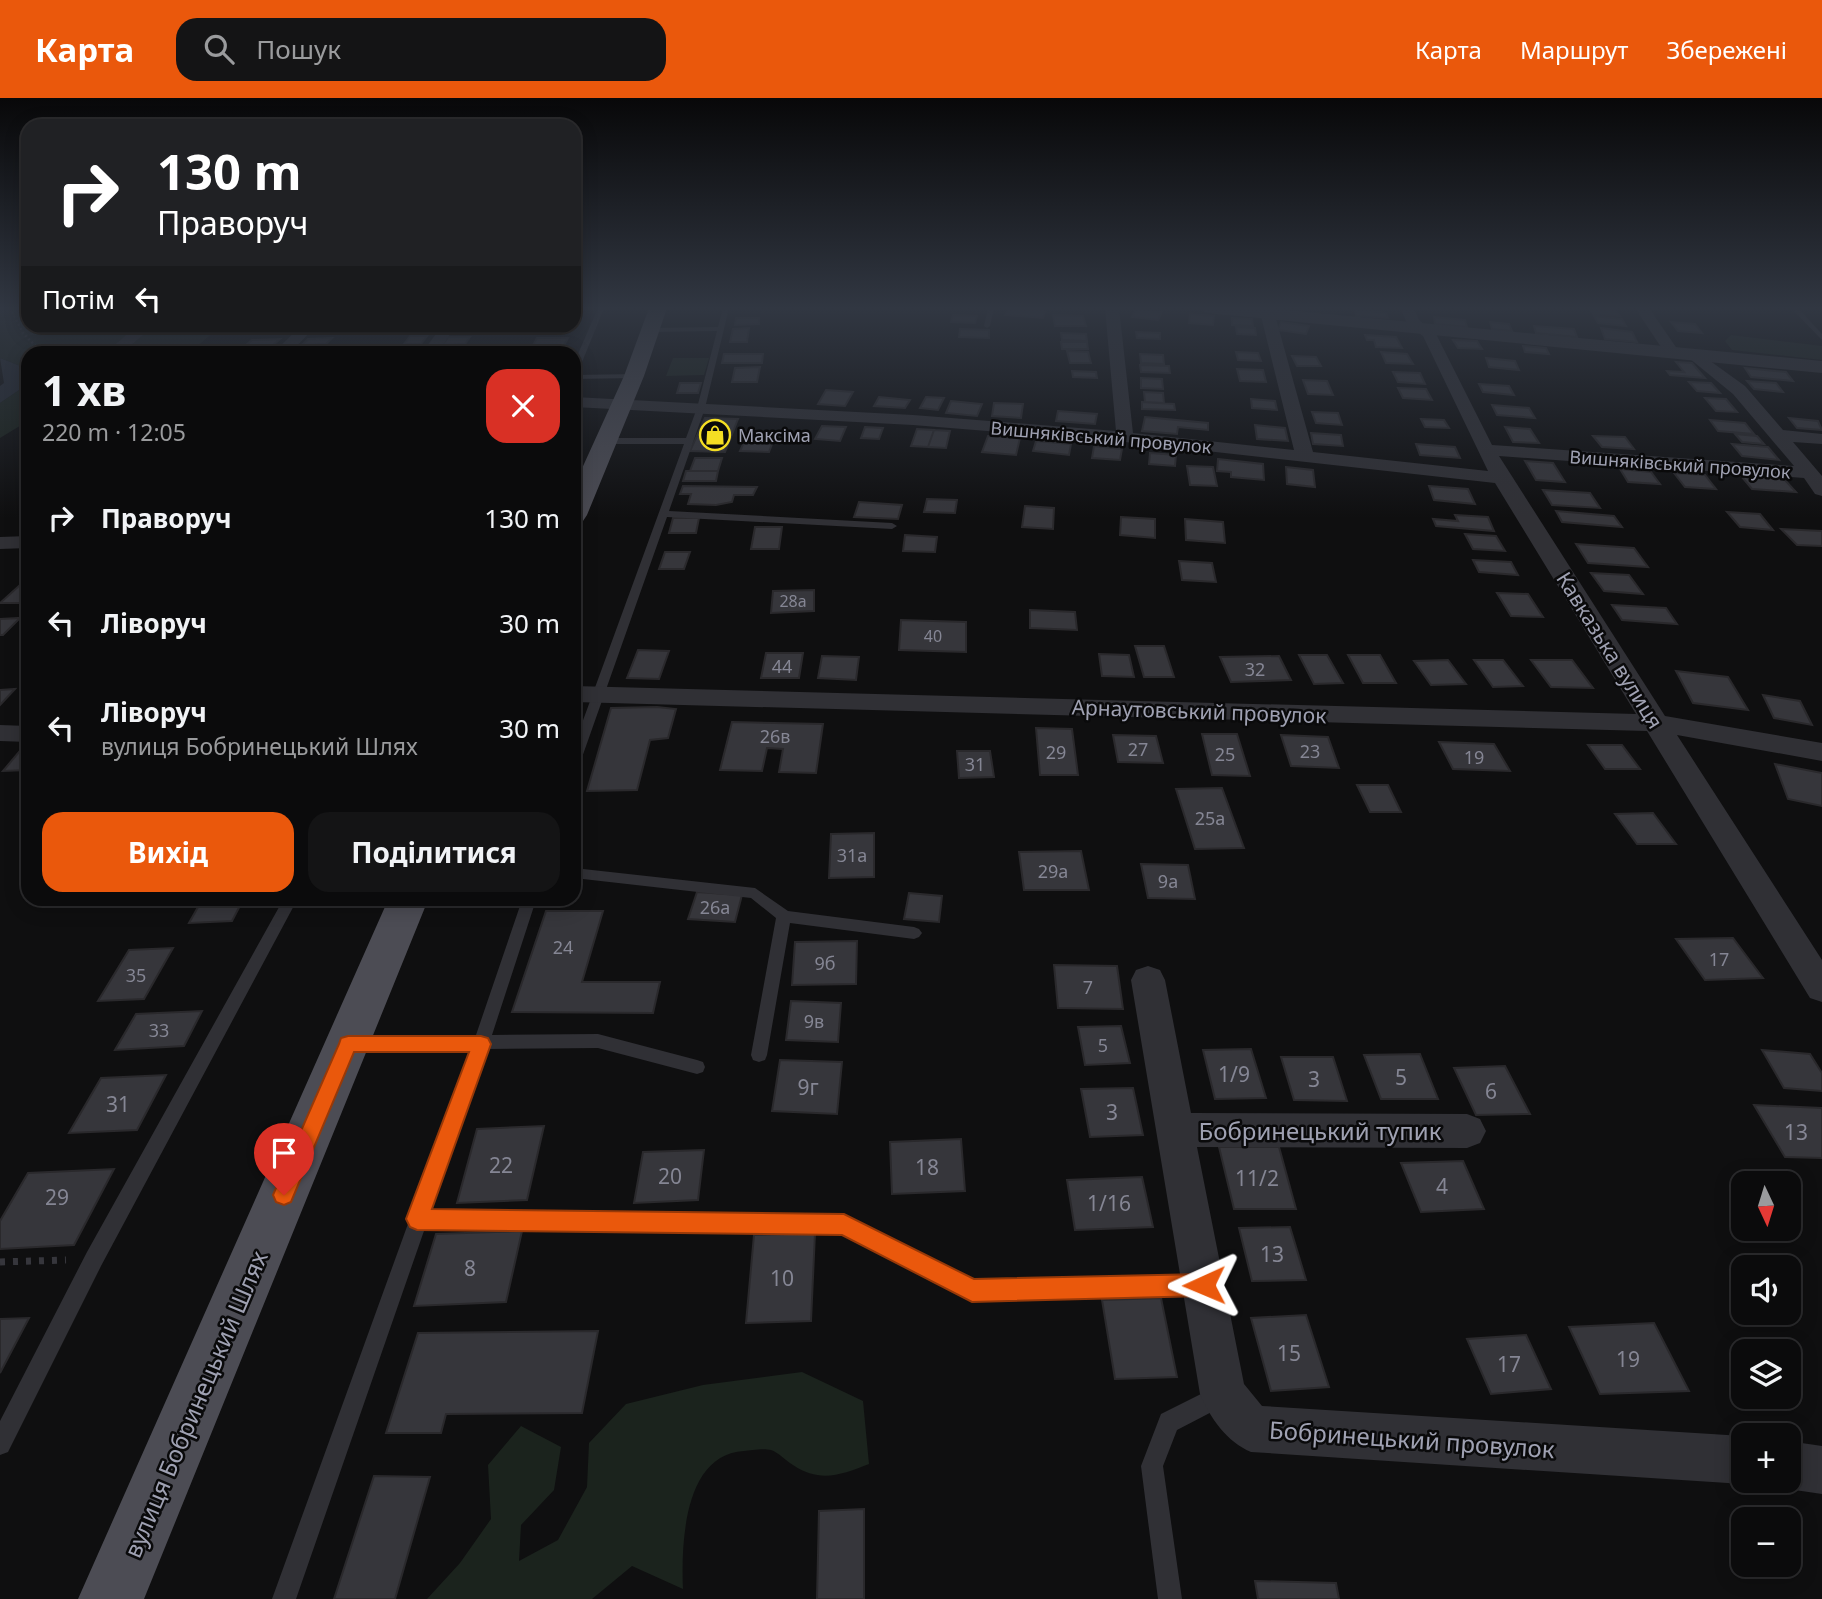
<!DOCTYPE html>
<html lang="uk">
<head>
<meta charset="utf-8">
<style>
  :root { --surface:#0b0b0c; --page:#141415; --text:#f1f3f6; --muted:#9a9b9d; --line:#2b2b2d; --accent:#ea580c }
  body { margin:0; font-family:"Noto Sans",sans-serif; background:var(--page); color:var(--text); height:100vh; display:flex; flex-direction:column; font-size:26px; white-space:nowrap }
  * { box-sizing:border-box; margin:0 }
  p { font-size:23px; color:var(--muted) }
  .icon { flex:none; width:38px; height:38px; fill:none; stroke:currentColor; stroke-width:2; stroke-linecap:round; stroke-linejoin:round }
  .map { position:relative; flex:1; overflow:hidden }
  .side { position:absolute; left:21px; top:248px; width:560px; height:560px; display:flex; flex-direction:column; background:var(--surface); border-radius:21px; box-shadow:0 4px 18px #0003,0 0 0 2px var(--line) }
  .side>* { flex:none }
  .guide { position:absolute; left:21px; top:21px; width:560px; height:214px; border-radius:21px; box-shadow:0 4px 18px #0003,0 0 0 2px var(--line); background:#202124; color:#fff; overflow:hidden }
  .needle { width:46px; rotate:176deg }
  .fabs { position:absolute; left:1731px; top:1073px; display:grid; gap:14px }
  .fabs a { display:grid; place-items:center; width:70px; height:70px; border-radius:14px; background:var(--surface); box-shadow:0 4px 18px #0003,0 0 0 2px var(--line); font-size:35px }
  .pin { position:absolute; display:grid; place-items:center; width:60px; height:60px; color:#fff; margin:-72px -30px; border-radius:50% 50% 50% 0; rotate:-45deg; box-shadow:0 0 7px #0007 }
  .pin .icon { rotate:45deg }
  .me { position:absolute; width:77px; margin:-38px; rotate:269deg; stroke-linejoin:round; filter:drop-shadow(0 0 5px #0008) }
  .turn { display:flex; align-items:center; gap:24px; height:147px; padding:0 21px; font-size:32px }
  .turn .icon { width:91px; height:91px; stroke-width:2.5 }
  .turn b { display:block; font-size:49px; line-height:60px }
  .then { display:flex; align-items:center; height:66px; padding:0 21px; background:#0003; gap:14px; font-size:26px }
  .round { display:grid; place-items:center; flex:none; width:74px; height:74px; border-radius:21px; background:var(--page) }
  .headline { display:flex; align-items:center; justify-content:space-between; height:119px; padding:0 21px }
  h1 { font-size:42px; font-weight:700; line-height:52px }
  .button { display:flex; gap:14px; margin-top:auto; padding:14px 21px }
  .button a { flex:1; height:80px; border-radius:21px; background:var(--accent); color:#fff; font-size:28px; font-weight:700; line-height:80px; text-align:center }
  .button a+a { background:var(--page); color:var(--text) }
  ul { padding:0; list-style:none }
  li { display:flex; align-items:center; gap:21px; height:105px; padding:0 21px }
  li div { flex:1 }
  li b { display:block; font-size:26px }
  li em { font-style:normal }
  header { display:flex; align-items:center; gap:42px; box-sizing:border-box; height:98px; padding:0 35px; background:var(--accent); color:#fff }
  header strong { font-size:33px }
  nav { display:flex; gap:38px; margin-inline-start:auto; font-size:24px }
  .search { width:490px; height:63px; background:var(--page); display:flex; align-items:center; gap:18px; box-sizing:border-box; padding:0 24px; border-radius:21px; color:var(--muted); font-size:26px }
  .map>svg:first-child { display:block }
</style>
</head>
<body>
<header>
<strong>Карта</strong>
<div class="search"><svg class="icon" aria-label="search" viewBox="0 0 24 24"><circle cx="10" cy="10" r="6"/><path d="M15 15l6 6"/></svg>Пошук</div>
<nav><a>Карта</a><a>Маршрут</a><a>Збережені</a></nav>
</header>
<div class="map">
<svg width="1822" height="1501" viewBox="0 0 1822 1501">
  <rect width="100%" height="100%" fill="#0f0f10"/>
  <path fill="#1b231d" d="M0,210h28v18h193l-32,27 -161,1v15l-28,-11z
    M1731,237l91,11v14l-90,-10 -7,-9z
    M673,260h36l-5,17 -38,1z
    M28,286v37l-28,17v-35z
    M802,1274l61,29 6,63c-28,11 -49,19 -76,1 -7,-4 -15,-13 -22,-15 -7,-2 -20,0 -27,1 -60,3 -63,92 -61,138l-51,-23 -40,33h-165l33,-36 31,-44 -3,-54 33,-39 40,21 -7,43 -33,35 -2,36 39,-21 29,-53 2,-44 37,-39 77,-19z"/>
  <path fill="#252a34" d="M0,260l28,11v15l-28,19v-17l4,-3z"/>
  <path fill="#36363b" stroke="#2a292c" stroke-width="2" d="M1009,210h37l-3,10 -38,-3z
    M1589,210h25l6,8 -27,-2z
    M1136,211l26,3 -4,8 -26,-3z
    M1355,211l31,4 2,5 -32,-2z
    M1190,216l24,2 -1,9 -24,-2z
    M953,217l24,1 -2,7 -24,-1z
    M1053,217l30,1 3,10h-31z
    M1594,218l28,3 4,7 -28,-3z
    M1434,219l31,3 2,7 -32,-3z
    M736,220h23v6l-24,1z
    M1232,220l20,1 1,7 -21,-1z
    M1281,224l28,4 -3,8 -28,-4z
    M1490,224l19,2 3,7 -20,-2z
    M1671,224l24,2 7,9 -24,-2z
    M275,228h19l-7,6h-20z
    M322,228h21l-8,7 -21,1z
    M435,228l-4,5 -44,1 4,-5z
    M1534,228l40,3 3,8 -41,-4z
    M1236,229l19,1 1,7 -19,-1z
    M749,230l-2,14h-17l3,-13z
    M1601,230l31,4 5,10 -32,-3z
    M960,231l29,1v8l-30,-1z
    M1136,234l24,1v6l-23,-1z
    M1061,235l25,1 1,7 -25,-1z
    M1365,237l31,2 6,11 -26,-1 -2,-7h-7z
    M410,238h17l-6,8h-17z
    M448,239h22l-5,7 -22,1z
    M332,240l-6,6 -24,1 6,-6z
    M537,240h31l-5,9h-31z
    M280,241l-7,6 -28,1 7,-6z
    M1453,242l24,1 5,8 -24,-1z
    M1061,244h26l1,7h-26z
    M1523,248l23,2 3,6 -24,-2z
    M1067,253l21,1 3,11h-21z
    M1236,254l22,1 3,8 -23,-1z
    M1381,254l26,2 6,10 -27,-1z
    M724,256h39l-1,9h-40z
    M1140,256l23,1 1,9 -23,-1z
    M1292,258l24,1 5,9h-24z
    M1486,260l29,3 4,9 -30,-3z
    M1676,264l16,1 13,15 -35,-3 -3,-4 17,1z
    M1140,267l29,1 1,7 -29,-1z
    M760,269l-3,15h-25l3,-14z
    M1745,270l41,4 7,9 -42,-4z
    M1237,271l26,1 3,12 -26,-1z
    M1072,273l24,1 1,6 -24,-1z
    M1393,274l27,1 5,11 -27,-2z
    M1141,280l21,1 1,10 -22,-1z
    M1303,282l24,1 6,14 -25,-1z
    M1747,283l29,2 7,9 -29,-3z
    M1689,284l22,1 9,10 -23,-2z
    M680,285h21l-3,10h-21z
    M1479,286l30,2 5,9 -31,-3z
    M1398,290l28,1 6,11 -29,-2z
    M826,292l27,2 -8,14 -27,-2z
    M1144,294l19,1 1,10 -19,-1z
    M879,299l31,3 -5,8 -31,-2z
    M926,299l18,1 -6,12 -18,-2z
    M1705,300l21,1 11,13 -21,-1z
    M1251,301l24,2 2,9 -25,-2z
    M951,303l31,3 -5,12 -31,-3z
    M1142,304l32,2 1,6 -33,-1z
    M994,305l29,1 -2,14 -29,-2z
    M1492,307l37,3 6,10 -38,-3z
    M1058,313l39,3 -2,10 -39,-3z
    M1312,314l26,1 4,12 -26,-2z
    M1145,319l63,6v7l-30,-3 -1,7 -35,-3z
    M705,320l33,1 -13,33 -35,-1z
    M1789,320l29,3 4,9 -25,-2z
    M1421,321l23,1 5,8 -24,-1z
    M1710,322l35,3 9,11 -36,-3z
    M1255,327l30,3 3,13 -31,-2z
    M822,328l24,1 -6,14 -25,-2z
    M865,329l18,1 -4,11 -18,-1z
    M1505,329l25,2 9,14 -26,-1z
    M917,331l17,1 -6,17 -17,-1z
    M934,332l16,1 -4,17 -18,-1z
    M748,335l21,1 -5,10h8l-3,8 -29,-1z
    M1311,335l30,2 2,11 -30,-2z
    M1735,336l22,2 7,8 -22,-2z
    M988,338l32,2 -4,17 -34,-3z
    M1593,338l32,1 9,12 -32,-2z
    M1036,343l35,3 -2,11 -36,-4z
    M1416,346l39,3 5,11 -40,-3z
    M1732,346l36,3 11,13 -37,-4z
    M1094,348l28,3 -2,11 -28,-2z
    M1150,355l26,2 -1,11 -26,-2z
    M695,360h27l-4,13h-28z
    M1218,361l45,5 1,16 -33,-3v-5l-14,-1z
    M1525,363l28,2 12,19 -29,-2z
    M1187,368l26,1 4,19 -27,-1z
    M1286,369l27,3 2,17 -28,-3z
    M1620,371l31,3 9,12 -32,-2z
    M686,373h32l-2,10h-33z
    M1674,375l31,2 11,14 -31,-2z
    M1741,378l43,3 12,13 -44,-3z
    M683,388l74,1 -4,8h-19l-2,7 -16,3 -28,-1 3,-10h-11z
    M1429,388l39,3 7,15 -41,-4z
    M1543,392l47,3 10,15 -48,-3z
    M927,401l30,1 -2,13 -31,-1z
    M859,404l43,3 -4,14 -44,-2z
    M1025,408l29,2 -1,21 -31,-2z
    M1556,413l58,5 8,11 -60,-5z
    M1727,414l33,2 13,16 -33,-3z
    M1455,417l33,2 6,14 -58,-5 -3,-7 25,2z
    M1121,419l34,2v19l-35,-3z
    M673,420h26l-3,15h-27z
    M1185,421l38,3 2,21 -39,-3z
    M755,429h27l-3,22h-28z
    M1781,431l41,2v15l-25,-1z
    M1465,436l31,2 9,15 -32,-2z
    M905,437l32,2 -2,15 -32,-1z
    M1576,446l58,4 14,19 -60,-4z
    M665,454h25l-6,17h-25z
    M1473,462l38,2 7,13 -39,-3z
    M1179,463l33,2 4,19 -34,-2z
    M1591,475l38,2 14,19 -39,-3z
    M20,487h8v18h-28z
    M814,492v21l-43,2 2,-22z
    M1497,495l31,1 15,23 -32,-1z
    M1612,507l54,3 11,16 -55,-4z
    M1030,512l45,2 2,18 -47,-2z
    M20,520l-17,17h-3v-16z
    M901,522l65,2v30l-67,-2z
    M1135,548h29l10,31h-30z
    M638,552l31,1 -10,28 -32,-1z
    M766,555h37l-4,25h-38z
    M1099,556l30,1 5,22 -32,-1z
    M1299,557h28l16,28 -29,1z
    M1348,557h32l16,28h-33z
    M822,558l37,1 -3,23 -38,-2z
    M1279,558l12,24 -60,2 -11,-25z
    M1448,562l18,24 -35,1 -17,-24z
    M1474,562h29l20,26 -30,1z
    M1531,562h41l21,28 -42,-1z
    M1676,573l52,6 20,33 -55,-7z
    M15,591l-15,16v-15z
    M1763,597l37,6 12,24 -38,-7z
    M657,609l19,2 -8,29 -18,2 -13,50 -50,1 24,-83z
    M732,624l91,2 -7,49 -37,-1 4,-23 -16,-1 -5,23 -42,-1z
    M1036,630l36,1 6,46h-38z
    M1202,636h35l13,42 -38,-1z
    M1113,637l43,1 7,27 -45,-1z
    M1281,637l47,2 11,31 -48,-2z
    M1439,644l55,2 16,27 -57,-2z
    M1588,647h34l18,24h-35z
    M24,648h4v24l-25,1z
    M957,653h33l4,26 -35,1z
    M1775,666l47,9v33l-34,-7z
    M1357,687h31l13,27h-31z
    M1222,690l22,60 -49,1 -19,-60z
    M1653,715l23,31h-39l-22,-30z
    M874,735v44l-45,1 2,-44z
    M1081,753l8,39h-65l-5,-38z
    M1141,766l47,1 7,34 -47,-1z
    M697,794l45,3 -7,27 -47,-3z
    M909,795l33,3 -3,26 -35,-3z
    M202,802h41l-11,21 -43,2z
    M546,813h57l-21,71h78l-7,31 -141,-1z
    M1733,840l30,40 -58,2 -29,-41z
    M857,843l-1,43 -64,1 3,-43z
    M173,850l-29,51 -46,2 31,-51z
    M1054,867l63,1 6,43 -65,-1z
    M791,903l50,2 -3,39 -52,-2z
    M202,913l-18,35 -69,4 21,-36z
    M1121,928l9,37 -45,2 -7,-38z
    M1251,951l15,49 -51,1 -12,-49z
    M1762,952l48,4 12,19v18l-38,-3z
    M1420,956l18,45h-57l-17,-44z
    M1281,959h52l14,44 -53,-1z
    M780,962l62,2 -5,52 -65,-3z
    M1505,968l25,48 -54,1 -22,-47z
    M166,977l-29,55 -68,3 32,-55z
    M1133,990l10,47 -53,2 -9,-48z
    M1754,1007l68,3v50l-37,-1z
    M544,1028l-17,74 -70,3 20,-74z
    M961,1041l4,52 -73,3 -2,-52z
    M1219,1049h60l17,62h-62z
    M704,1052l-6,50 -64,3 9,-51z
    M1463,1063l21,48 -63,3 -20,-49z
    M114,1071l-40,76 -74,4v-28l28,-48z
    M1142,1079l11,50 -78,3 -8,-50z
    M1290,1129l16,53 -54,1 -13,-53z
    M522,1133l-16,71 -92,4 22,-72z
    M815,1135l-4,88 -65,2 8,-88z
    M1161,1200l16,79 -62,2 -13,-79z
    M1306,1217l23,72 -58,4 -20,-73z
    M29,1220l-29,55v-54z
    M1654,1225l35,68 -89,3 -31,-67z
    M598,1233l-16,82 -136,1 -5,19h-55l32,-100z
    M1526,1237l25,54 -60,5 -24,-55z
    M374,1378l56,1 -35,122h-61z
    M864,1411v90h-47l2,-88z
    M1255,1483l81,2 3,16h-81z"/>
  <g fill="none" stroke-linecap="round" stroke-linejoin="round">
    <path stroke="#36363c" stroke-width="2.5" stroke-dasharray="2 2.5" stroke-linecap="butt" d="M10,210l13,25 20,21"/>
    <path stroke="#36363c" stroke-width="7" stroke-dasharray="5 8" stroke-linecap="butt" d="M0,1164l66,-2"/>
    <path fill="#303035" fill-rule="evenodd" d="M598,210h6l-26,64 -4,2v-11z
      M723,210h6l-24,100 -36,103 223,12 5,3 -5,3 -225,-12 -87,246 -6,4v-22l110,-301h-78l-4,-3 4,-3h80l11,-30 20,-77 -66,1 -3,-2 3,-2 67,-1z
      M988,210h6l-4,18 -3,2 -3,-2z
      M1791,210h7l24,26v6z
      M637,276v4h-3l-60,1v-4z
      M574,770l181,20 33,23 126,16 5,2 3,4 -3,4 -5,2 -124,-16 -23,132 -2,5 -6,2 -6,-2 -2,-5 25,-137 -25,-20 -177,-20z
      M283,802h14l-196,366 -93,186 -8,3v-34l87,-169z
      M522,802h14l-44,135 106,-1 99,26 6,2 2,5 -2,5 -6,2 -99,-26 -111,1 -55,161 412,6 129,65 228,-6 7,3 3,7 -3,7 -7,3 -229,6 -130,-67 -417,-6 -129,371h-24l137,-378 -2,-2 64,-169 -118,1 -6,-2 -2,-5 2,-5 6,-2 123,-2z
      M1219,1287l8,3 3,8 -3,8 -50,26 -14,36 19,133h-24l-17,-133 20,-52z"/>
    <path fill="#303035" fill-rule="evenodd" d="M1105,210h14l14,125 161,17 -35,-142h14l40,144 175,19 -65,-135 -15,-11 -8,-17h14l5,12 17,14 56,111 302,21 -61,-72 -44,-36 -2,-3 8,-5 50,36 38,44 39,4v10l-29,-2 29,34v20l-7,-2 -11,-16 -305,-22 166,260 157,27v18l-145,-26 145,225v42l-12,-4 -163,-267 -1073,-29v-16l1062,28 -141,-231 -370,-41 -212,-17 -339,-18v-10l339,18 203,16z
      M1635,210h14l31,45 -3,3h-10z
      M137,228h16l-32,28h-17z
      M301,228h15l-27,28h-17z
      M442,228h14l-20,28h-15z
      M28,438v12l-28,1v-12z
      M0,627l28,1v16l-28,-1z
      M1148,868l12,4 5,10 26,133 276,1 13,5 6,12 -6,12 -13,5 -270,-1 47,237 18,22 481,30v44h8l-8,4 -492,-32c-24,-10 -41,-34 -51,-58l-69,-414 5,-10z
      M1788,1343l34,5v48l-34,-5 -17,-7 17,-2z"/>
    <path fill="#303035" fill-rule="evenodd" d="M1198,210h66l558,53v12l-615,-60z"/>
    <path fill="#4c4c54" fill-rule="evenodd" d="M649,210h18l-23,68 -57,139 -4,6 -9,2v-37l50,-110z
      M388,802h40l-284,699h-66z"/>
  </g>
  <linearGradient id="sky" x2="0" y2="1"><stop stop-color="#080809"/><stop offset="0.5" stop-color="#313742"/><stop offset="1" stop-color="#313742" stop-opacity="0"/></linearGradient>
  <rect width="1822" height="420" fill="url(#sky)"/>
  <path fill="#ea580c" stroke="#983908" stroke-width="2" d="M348,938h133l7,2 3,6 -59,165 412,5 130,65 230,-5 8,3 4,8 -4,8 -8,3 -232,6 -130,-67 -425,-5 -7,-3 -4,-8 63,-167h-115l-63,150 -7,3 -8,-3 -3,-7 3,-7 63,-144 2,-6z"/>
  <defs>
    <g id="shop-ring" transform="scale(1.575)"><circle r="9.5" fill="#0a0a0b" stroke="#f4de23" stroke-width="1.5"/><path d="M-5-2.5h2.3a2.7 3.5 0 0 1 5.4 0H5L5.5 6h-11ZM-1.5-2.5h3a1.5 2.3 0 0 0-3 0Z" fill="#f4de23"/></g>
  </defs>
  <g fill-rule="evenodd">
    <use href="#shop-ring" x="715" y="337"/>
  </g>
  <g text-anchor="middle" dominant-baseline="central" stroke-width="5" stroke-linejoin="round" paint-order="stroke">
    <g font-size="16" fill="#858694">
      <text x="793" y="503">28а</text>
      <text x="933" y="538">40</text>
    </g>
    <g font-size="18" fill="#9fa1b2" stroke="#0a0a0b" text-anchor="start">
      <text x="738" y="337">Максіма</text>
    </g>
    <g font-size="18" fill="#9fa1b2" stroke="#0a0a0b">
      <text transform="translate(1101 339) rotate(5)">Вишняківський провулок</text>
      <text transform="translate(1680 366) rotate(4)">Вишняківський провулок</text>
    </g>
    <g font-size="18" fill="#858694">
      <text x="782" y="568">44</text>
      <text x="1255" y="571">32</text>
      <text x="775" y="638">26в</text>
      <text x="1138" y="651">27</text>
      <text x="1310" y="653">23</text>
      <text x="1056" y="654">29</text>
      <text x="1225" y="656">25</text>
      <text x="1474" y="659">19</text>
      <text x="975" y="666">31</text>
      <text x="1210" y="720">25а</text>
      <text x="852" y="757">31а</text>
      <text x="1053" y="773">29а</text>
      <text x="1168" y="783">9а</text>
      <text x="715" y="809">26а</text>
      <text x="563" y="849">24</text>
      <text x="1719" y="861">17</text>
      <text x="825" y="865">9б</text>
      <text x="136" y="877">35</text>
      <text x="1088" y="889">7</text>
      <text x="814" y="923">9в</text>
      <text x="159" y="932">33</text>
      <text x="1103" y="947">5</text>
    </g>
    <g font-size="21" fill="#9fa1b2" stroke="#0a0a0b">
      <text transform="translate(1610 552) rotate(58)">Кавказька вулиця</text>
      <text transform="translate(1199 613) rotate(2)">Арнаутовський провулок</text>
    </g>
    <g font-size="21" fill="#858694">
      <text x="1234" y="976">1/9</text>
      <text x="1401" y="979">5</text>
      <text x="1314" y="981">3</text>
      <text x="808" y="989">9г</text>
      <text x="1491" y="993">6</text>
      <text x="118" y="1006">31</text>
      <text x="1112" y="1014">3</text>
      <text x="1796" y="1034">13</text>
      <text x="501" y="1067">22</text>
      <text x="927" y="1069">18</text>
      <text x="670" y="1078">20</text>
      <text x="1257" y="1080">11/2</text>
      <text x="1442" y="1088">4</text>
      <text x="57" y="1099">29</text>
      <text x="1109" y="1105">1/16</text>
      <text x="1272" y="1156">13</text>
      <text x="470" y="1170">8</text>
      <text x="782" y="1180">10</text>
      <text x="1289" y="1255">15</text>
      <text x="1628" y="1261">19</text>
      <text x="1509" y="1266">17</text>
    </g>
    <g font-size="24" fill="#9fa1b2" stroke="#0a0a0b">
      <text x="1320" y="1032">Бобринецький тупик</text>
      <text transform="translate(195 1306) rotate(-67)">вулиця Бобринецький Шлях</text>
      <text transform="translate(1412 1341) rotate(4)">Бобринецький провулок</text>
    </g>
  </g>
</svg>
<div class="fabs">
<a><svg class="needle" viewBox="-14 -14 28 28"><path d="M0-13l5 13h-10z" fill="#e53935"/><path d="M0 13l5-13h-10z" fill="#9a9b9d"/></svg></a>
<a><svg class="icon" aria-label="sound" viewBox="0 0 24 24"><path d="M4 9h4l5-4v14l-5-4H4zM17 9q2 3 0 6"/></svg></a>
<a><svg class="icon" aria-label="layers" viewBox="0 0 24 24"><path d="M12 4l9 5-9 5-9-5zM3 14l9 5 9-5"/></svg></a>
<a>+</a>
<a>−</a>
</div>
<div class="pin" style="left:284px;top:1097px;background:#d93025"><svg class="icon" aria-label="arrive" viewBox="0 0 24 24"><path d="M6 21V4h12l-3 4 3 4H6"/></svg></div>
<svg class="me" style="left:1204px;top:1187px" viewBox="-20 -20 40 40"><path d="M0-17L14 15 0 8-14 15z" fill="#ea580c" stroke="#fff" stroke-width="4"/></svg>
<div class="guide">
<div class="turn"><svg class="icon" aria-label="right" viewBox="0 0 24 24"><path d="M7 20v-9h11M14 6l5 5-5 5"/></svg><div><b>130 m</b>Праворуч</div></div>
<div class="then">Потім<svg class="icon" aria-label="left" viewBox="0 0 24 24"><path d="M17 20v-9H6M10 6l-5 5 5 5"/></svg></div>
</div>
<section class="side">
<div class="headline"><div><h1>1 хв</h1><p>220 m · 12:05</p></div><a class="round" style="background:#d93025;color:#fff"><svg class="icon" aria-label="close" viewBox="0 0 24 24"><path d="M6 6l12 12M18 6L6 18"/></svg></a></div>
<ul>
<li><svg class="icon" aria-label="right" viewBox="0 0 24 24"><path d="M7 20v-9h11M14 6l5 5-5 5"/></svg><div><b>Праворуч</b></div><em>130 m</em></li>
<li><svg class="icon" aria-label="left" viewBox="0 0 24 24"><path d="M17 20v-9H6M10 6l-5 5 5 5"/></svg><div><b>Ліворуч</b></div><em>30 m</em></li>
<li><svg class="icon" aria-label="left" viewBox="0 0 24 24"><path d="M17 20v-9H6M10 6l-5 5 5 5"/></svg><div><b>Ліворуч</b><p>вулиця Бобринецький Шлях</p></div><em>30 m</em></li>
</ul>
<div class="button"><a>Вихід</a><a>Поділитися</a></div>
</section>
</div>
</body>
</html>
